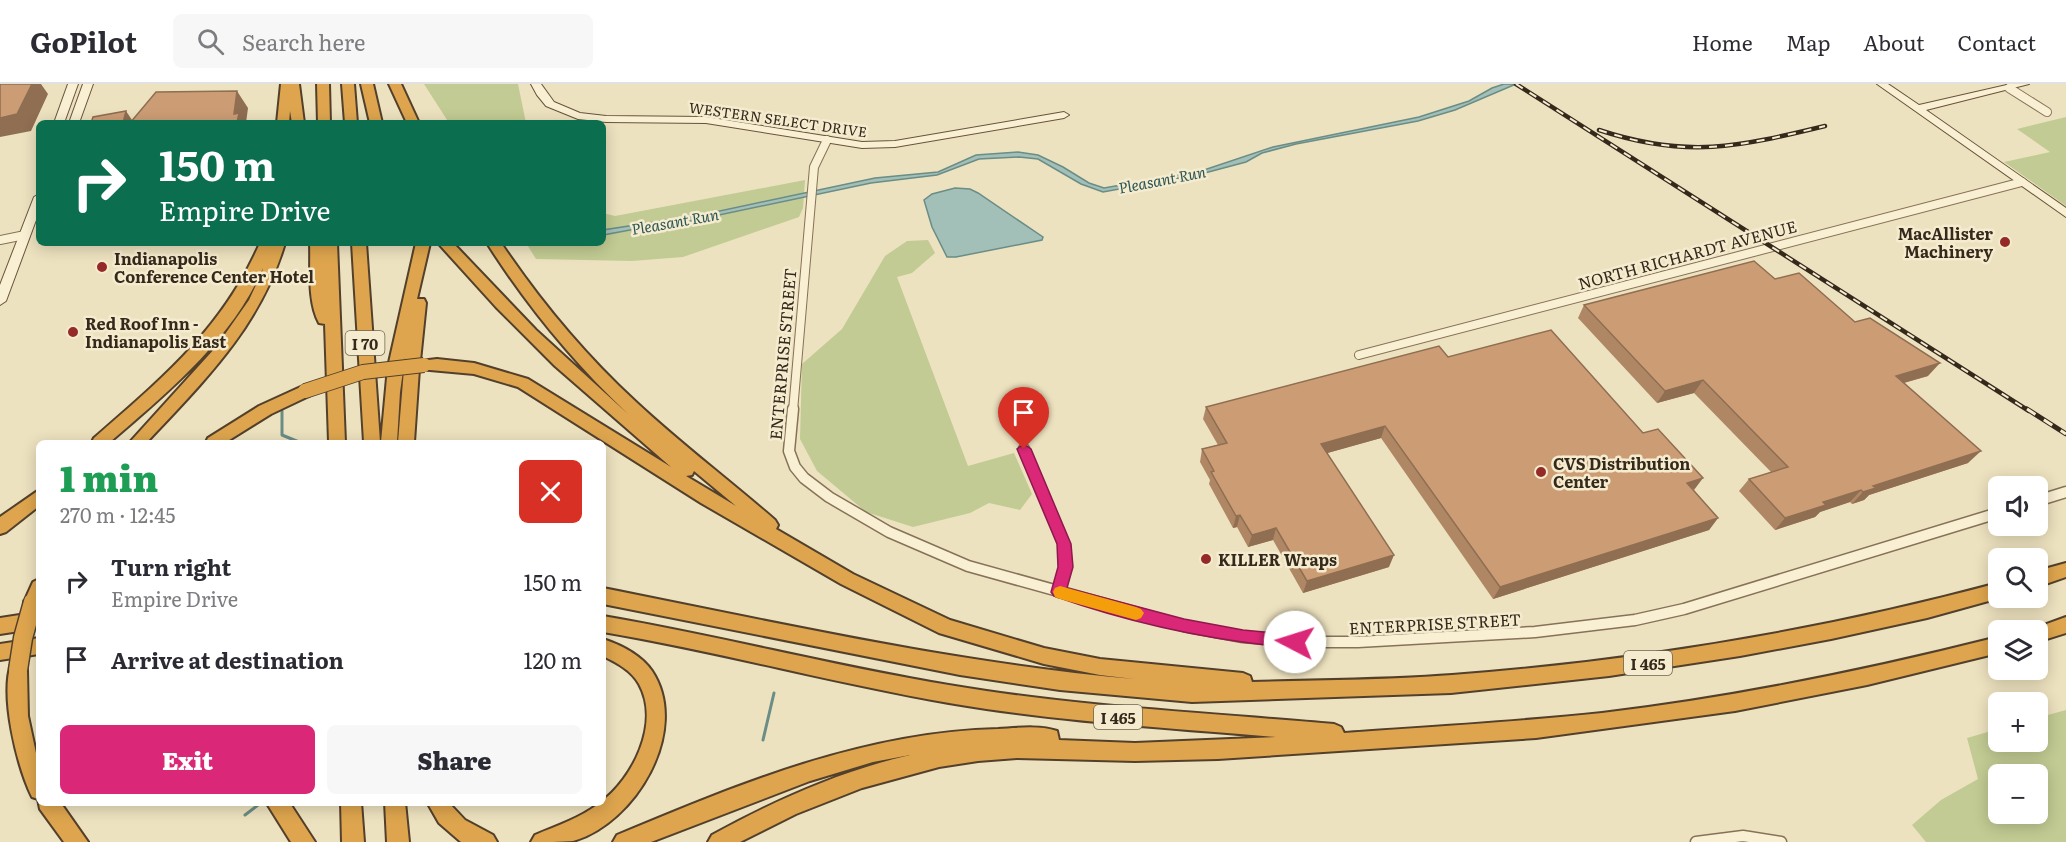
<!DOCTYPE html>
<html lang="en">
<head>
<meta charset="utf-8">
<style>
  :root { --surface:#fff; --page:#f7f7f7; --text:#2b2b33; --muted:#7c7c81; --line:#e1e1e2; --accent:#db2777 }
  body { margin:0; font-family:Literata,serif; background:var(--page); color:var(--text); height:100vh; display:flex; flex-direction:column; font-size:22px; white-space:nowrap }
  * { box-sizing:border-box; margin:0 }
  p { font-size:20px; color:var(--muted) }
  .icon { flex:none; width:33px; height:33px; fill:none; stroke:currentColor; stroke-width:2; stroke-linecap:round; stroke-linejoin:round }
  .map { position:relative; flex:1; overflow:hidden }
  .side { position:absolute; left:36px; top:356px; width:570px; height:366px; display:flex; flex-direction:column; background:var(--surface); border-radius:9px; box-shadow:0 3px 15px #0003 }
  .side>* { flex:none }
  .guide { position:absolute; left:36px; top:36px; width:570px; height:126px; border-radius:9px; box-shadow:0 3px 15px #0003; background:#0b6e4f; color:#fff; overflow:hidden }
  .buttons { position:absolute; left:1988px; top:392px; display:grid; gap:12px }
  .buttons a { display:grid; place-items:center; width:60px; height:60px; border-radius:9px; background:var(--surface); box-shadow:0 3px 15px #0003; font-size:30px }
  .pin { position:absolute; display:grid; place-items:center; width:51px; height:51px; color:#fff; margin:-62px -26px; border-radius:50% 50% 50% 0; rotate:-45deg; box-shadow:0 0 6px #0007 }
  .pin .icon { rotate:45deg }
  .me { position:absolute; width:66px; margin:-33px; rotate:275deg; stroke-linejoin:round; filter:drop-shadow(0 0 4px #0008) }
  .turn { display:flex; align-items:center; gap:21px; height:126px; padding:0 24px; font-size:27px }
  .turn .icon { width:78px; height:78px; stroke-width:2.5 }
  .turn b { display:block; font-size:42px; line-height:51px }
  .round { display:grid; place-items:center; flex:none; width:63px; height:63px; border-radius:9px; background:var(--page) }
  .headline { display:flex; align-items:center; justify-content:space-between; height:102px; padding:0 24px }
  h1 { font-size:36px; font-weight:800; line-height:45px; color:#1e9e55 }
  .action { display:flex; gap:12px; margin-top:auto; padding:12px 24px }
  .action a { flex:1; height:69px; border-radius:9px; background:var(--accent); color:#fff; font-size:24px; font-weight:800; line-height:69px; text-align:center }
  .action a+a { background:var(--page); color:var(--text) }
  ul { padding:0; list-style:none }
  li { display:flex; align-items:center; gap:18px; height:78px; padding:0 24px }
  li div { flex:1 }
  li b { display:block; font-size:22px }
  li em { font-style:normal }
  header { display:flex; align-items:center; gap:36px; box-sizing:border-box; height:84px; padding:0 30px; background:var(--surface); border-bottom:2px solid var(--line) }
  header strong { font-size:28px }
  nav { display:flex; gap:33px; margin-inline-start:auto; font-size:21px }
  .search { width:420px; height:54px; background:var(--page); display:flex; align-items:center; gap:15px; box-sizing:border-box; padding:0 21px; border-radius:9px; color:var(--muted); font-size:22px }
  .map>svg:first-child { display:block }
</style>
</head>
<body>
<header>
<strong>GoPilot</strong>
<div class="search"><svg class="icon" aria-label="search" viewBox="0 0 24 24"><circle cx="10" cy="10" r="6"/><path d="M15 15l6 6"/></svg>Search here</div>
<nav><a>Home</a><a>Map</a><a>About</a><a>Contact</a></nav>
</header>
<div class="map">
<svg width="2066" height="758" viewBox="0 0 2066 758">
  <rect width="100%" height="100%" fill="#ede2bf"/>
  <path fill="#c2cb93" fill-rule="evenodd" d="M424,0h94l8,39h-77z
    M2066,33v89l-62,-44 46,-10 -33,-23z
    M805,96l-2,28 -4,9 -116,40 -51,4 -96,-2 -10,-16h77v-30l12,3z
    M928,156l7,13 -23,20 -15,4 71,189 46,-13 18,41 -12,16 -31,-7 -19,10 -57,14 -47,-15 -49,-41 -17,-32 2,-75 40,-35 43,-73 22,-15z
    M2066,626v132h-140l-14,-17 29,-25 37,-21 -11,-41 31,-9v12h39v-23zM1998,690h39v39h-39z"/>
  <path fill="#a2bfb8" stroke="#6a8d86" stroke-width="1.5" d="M1504,0h12l-61,26 -37,11 -122,23 -34,9 -16,9 -45,12 -98,18 -22,-8 -43,-25 -19,-2 -40,2 -42,16 -66,8 -209,44 -9,2 -7,-2 -43,8v-5l98,-15 174,-37 63,-6 38,-17 42,-3 20,3 25,12 26,16 15,5 97,-17 72,-24 146,-30 50,-16 23,-13z
    M955,104l15,1 8,4 65,44 -1,3 -86,17h-9l-15,-30 -8,-27 8,-6z"/>
  <g fill="none" stroke-linecap="round" stroke-linejoin="round">
    <path stroke="#6a8d86" stroke-width="3" d="M282,327v24l17,7
      M763,656l11,-47
      M245,731l13,-10"/>
    <g stroke="#867258" stroke-width="10">
      <path id="street-far1" d="M2009,4l38,24
        M0,156l25,-5
        M1359,271l663,-173
        M793,327l21,-244 13,-27"/>
    </g>
    <g stroke="#867258" stroke-width="13">
      <path id="street" d="M793,325l-4,42 6,16 9,11 25,19 60,35 79,34 216,60 59,11 58,5h57l177,-10 100,-12 49,-11 314,-96
        M1024,365l40,95 2,23 -7,25
        M2037,417l29,-9
        M1696,758l47,-6 38,6"/>
    </g>
    <g stroke="#68533b" stroke-width="2">
      <path id="secondary" d="M68,0h10l-14,39h-10z
        M83,0h10l-14,39h-10z
        M531,0h10l13,18 26,11 26,3 100,1 156,25 33,-1 169,-29 5,3 -5,3 -169,29 -33,1 -156,-25 -100,-1 -28,-3 -32,-13 -9,-11z
        M1877,0h11l31,21 92,-21h18l-103,26 140,98v9z
        M39,110v18l-33,89 -6,4v-20l34,-88z"/>
    </g>
    <g stroke="#53402c" stroke-width="4">
      <path id="highway" d="M281,0h18l5,39h-12l-2,-12 -1,12h-12z
        M317,0h12l1,39h-12z
        M342,0h12l3,39h-12z
        M361,0h12l9,39h-12z
        M389,0h12l18,39h-12z
        M260,159h25c-25,84 -80,137 -138,199h-17l86,-95 33,-47 13,-28 1,-4c-30,71 -96,125 -153,174h-18l2,-4c69,-60 129,-110 166,-195z
        M310,159h27l8,199h-16l-4,-118 -6,-1c-12,-22 -8,-56 -9,-80z
        M352,159h14l14,199h-16z
        M416,159h14l-13,56h7l2,4 -6,58 17,-2 37,4 54,16 143,88 -116,-101 -59,-59 -58,-64h15l83,87 92,84c-54,-51 -101,-108 -141,-171h14c39,58 84,112 135,159 45,42 93,78 139,118l3,5 -2,4 77,45 97,46 94,28 56,11 143,14 7,3 2,6c67,-2 134,-2 200,-7 184,-14 368,-44 546,-92v14h5l-76,21 -96,21 -91,17 -131,20 -158,17 -259,9 -132,-12 -100,-15 -357,-71v-16c176,35 352,75 531,91l-34,-4 -56,-11 -105,-31 -98,-49 -140,-81 -183,-116 -44,-13 -55,-5 -5,73h-16l7,-85 -5,35 -3,50h-16l7,-75zM694,387l42,35 -50,-30 6,-1z
        M305,301l6,2 2,4 -2,4 -40,19 -45,28h-20l2,-4 51,-32z
        M39,406v16l-33,26 -6,2v-17z
        M2066,479v14l-29,10v-16z
        M39,495v29l-6,2 -6,-3 -3,-5 9,-20z
        M39,528v16l-39,6v-16z
        M603,532c118,20 234,51 352,70 125,21 253,27 379,38l7,3 3,6c86,-6 172,-11 258,-20 134,-16 265,-43 396,-76v16l-131,32 -132,26 -199,27 -318,21 -83,2 -118,-3 -39,3 -39,6 -77,21 -66,26 -56,28h-32l4,-7c62,-34 128,-64 198,-80l-37,7 -63,19 -159,61h-38l4,-7c122,-51 247,-103 381,-106 18,-1 42,-4 59,2l2,9 76,3 141,-6c-107,-9 -215,-15 -321,-33 -118,-20 -234,-52 -352,-72z
        M2066,533v16l-29,9v-12h-7z
        M39,554v16l-39,6v-16z
        M603,555c18,6 38,16 49,32 39,59 -17,153 -79,170 -12,1 -29,1 -42,1l4,-7c23,-10 46,-17 66,-33 31,-23 60,-78 38,-118 -8,-14 -22,-21 -36,-28z
        M18,578l7,2 2,6 1,46 11,51v35h21l28,40h-24l-24,-33 -2,-10 -6,-2c-15,-31 -32,-100 -21,-133z
        M266,718h23l26,40h-24z
        M341,718h20l3,40h-22z
        M385,718h20l4,40h-22z
        M427,718h21l17,18 28,15 4,7h-36l-22,-19z"/>
    </g>
    <use href="#street-far1" stroke="#f9efd2" stroke-width="8"/>
    <use href="#street" stroke="#f9efd2" stroke-width="10"/>
    <use href="#secondary" fill="#f9efd2" fill-rule="evenodd"/>
    <use href="#highway" fill="#dea54e" fill-rule="evenodd"/>
    <g stroke="#35291c" stroke-width="4.5">
      <path id="rail-far1" d="M1516,0l513,327
        M1599,46c88,29 139,17 226,-4"/>
    </g>
    <g stroke="#35291c" stroke-width="5">
      <path id="rail" d="M2027,325l39,25"/>
    </g>
    <use href="#rail-far1" stroke="#f5ebce" stroke-width="2" stroke-dasharray="8" stroke-linecap="butt"/>
    <use href="#rail" stroke="#f5ebce" stroke-width="3" stroke-dasharray="10" stroke-linecap="butt"/>
    <g stroke="#53402c" stroke-width="16" stroke-linecap="butt">
      <path id="highway-bridge-far1" d="M305,307l58,-19 61,-7"/>
    </g>
    <g stroke="#53402c" stroke-width="21" stroke-linecap="butt">
      <path id="highway-bridge" d="M18,586l5,-32 10,-36"/>
    </g>
    <use href="#highway-bridge-far1" stroke="#dea54e" stroke-width="14"/>
    <use href="#highway-bridge" stroke="#dea54e" stroke-width="18"/>
  </g>
  <path fill="#af8765" d="M1775,195l80,43 73,54 -24,7 64,80 -99,32 -5,5 -12,4 -2,-2 -30,10 -5,5 -40,13 -36,-39 10,-12 22,-7 -77,-79 -37,10 -79,-85 6,-13z
    M1448,273l245,133 25,28 -9,12 -216,69 -112,-161 -54,15 62,114 -86,26 -30,-53 -25,7 -11,-20 -4,1 -24,-44 1,-4 -10,-18 2,-13 16,-4 -15,-26 3,-12z"/>
  <path fill="#8f6e52" d="M32,0h9l7,10 -17,37 -31,6v-19z
    M237,7l11,17 -2,15h-9l-3,-9z
    M126,27l8,12h-11z
    M1940,279l-12,13 -43,12 11,-12z
    M1703,296l-9,13 -37,10 8,-12z
    M1385,342l-4,12 -64,18 4,-12z
    M1981,367l-13,12 -99,32 -5,5 -12,4 11,-12 10,-6z
    M1703,394l-9,12 -7,-7z
    M1861,406l-11,12 -30,10 -5,5 -40,13 10,-12 38,-16z
    M1240,431l-3,12 -4,1 3,-12z
    M1718,434l-9,12 -216,69 7,-12z
    M1276,444l-3,12 -25,7 4,-12z
    M1394,471l-5,12 -86,26 4,-12z"/>
  <path fill="#cc9d75" stroke="#8f6e52" stroke-width="1.5" d="M0,0h32l-15,30 -17,4z
    M237,7l-3,23 5,-1 -2,10h-107l26,-31z
    M126,27l-3,12h-32l2,-6z
    M1754,177l21,18 24,-6 56,49 15,-4 70,45 -44,13 85,75 -108,35 3,2 -13,4 -2,-2 -38,12 3,3 -41,13 -36,-39 39,-12 -85,-87 -38,11 -81,-86z
    M1551,246l92,103 15,-4 45,49 -16,5 31,35 -218,69 -115,-161 -64,18 73,111 -87,26 -31,-53 -24,7 -12,-20 -4,1 -25,-44 3,-1 -12,-22 25,-6 -21,-36 233,-61 9,11z"/>
  <path fill="#db2777" stroke="#8e194d" stroke-width="1.5" d="M1024,360l7,5 40,95 2,23 -6,21 117,31 59,11 52,5 5,2 3,5 -3,4 -5,2c-81,-7 -165,-25 -241,-52l-3,-4 7,-25 -1,-23 -40,-95z"/>
  <path fill="#f59e0b" d="M1060,502l76,21 5,2 3,4 -3,5 -5,2 -76,-21 -5,-2 -2,-5 2,-4z"/>
  <g fill="#952b28" stroke="#f5ebce" stroke-width="2">
    <circle cx="2005" cy="158" r="6"/>
    <circle cx="102" cy="183" r="6"/>
    <circle cx="73" cy="248" r="6"/>
    <circle cx="1541" cy="388" r="6"/>
    <circle cx="1206" cy="475" r="6"/>
  </g>
  <g text-anchor="middle" dominant-baseline="central" stroke-width="5" stroke-linejoin="round" paint-order="stroke">
    <g font-size="14" fill="#35291c" stroke="#f5ebce">
      <text transform="translate(778 35) rotate(8)">WESTERN SELECT DRIVE</text>
    </g>
    <g font-size="15" font-style="italic" fill="#2b5554" stroke="#f5ebce">
      <text transform="translate(1162 95) rotate(-11)">Pleasant Run</text>
      <text transform="translate(675 137) rotate(-10)">Pleasant Run</text>
    </g>
    <g fill="#f5ebce" stroke="#6f6351" stroke-width="1.5">
      <rect x="345.5" y="247" width="39" height="24" rx="4.5"/>
      <rect x="1624" y="567" width="48" height="24" rx="4.5"/>
      <rect x="1094" y="621" width="48" height="24" rx="4.5"/>
    </g>
    <g font-size="15" font-weight="bold" fill="#35291c">
      <text x="365" y="259">I 70</text>
      <text x="1648" y="579">I 465</text>
      <text x="1118" y="633">I 465</text>
    </g>
    <g font-size="16" font-weight="bold" fill="#35291c" stroke="#f5ebce" text-anchor="start">
      <text x="1993" y="149" text-anchor="end">MacAllister<tspan x="1993" dy="18">Machinery</tspan></text>
      <text x="114" y="174">Indianapolis<tspan x="114" dy="18">Conference Center Hotel</tspan></text>
      <text x="85" y="239">Red Roof Inn -<tspan x="85" dy="18">Indianapolis East</tspan></text>
      <text x="1553" y="379">CVS Distribution<tspan x="1553" dy="18">Center</tspan></text>
      <text x="1218" y="475">KILLER Wraps</text>
    </g>
    <g font-size="16" fill="#35291c" stroke="#f5ebce">
      <text transform="translate(1687 170) rotate(-15)">NORTH RICHARDT AVENUE</text>
      <text transform="translate(782 270) rotate(-85)">ENTERPRISE STREET</text>
      <text transform="translate(1435 539) rotate(-3)">ENTERPRISE STREET</text>
    </g>
  </g>
</svg>
<div class="buttons">
<a><svg class="icon" aria-label="sound" viewBox="0 0 24 24"><path d="M4 9h4l5-4v14l-5-4H4zM17 9q2 3 0 6"/></svg></a>
<a><svg class="icon" aria-label="search" viewBox="0 0 24 24"><circle cx="10" cy="10" r="6"/><path d="M15 15l6 6"/></svg></a>
<a><svg class="icon" aria-label="layers" viewBox="0 0 24 24"><path d="M12 4l9 5-9 5-9-5zM3 14l9 5 9-5"/></svg></a>
<a>+</a>
<a>−</a>
</div>
<div class="pin" style="left:1024px;top:365px;background:#d93025"><svg class="icon" aria-label="arrive" viewBox="0 0 24 24"><path d="M6 21V4h12l-3 4 3 4H6"/></svg></div>
<svg class="me" style="left:1295px;top:558px" viewBox="-20 -20 40 40"><circle r="19" fill="#fff"/><path d="M0-13L10 11 0 6-10 11z" fill="#db2777"/></svg>
<div class="guide">
<div class="turn"><svg class="icon" aria-label="right" viewBox="0 0 24 24"><path d="M7 20v-9h11M14 6l5 5-5 5"/></svg><div><b>150 m</b>Empire Drive</div></div>
</div>
<section class="side">
<div class="headline"><div><h1>1 min</h1><p>270 m · 12:45</p></div><a class="round" style="background:#d93025;color:#fff"><svg class="icon" aria-label="close" viewBox="0 0 24 24"><path d="M6 6l12 12M18 6L6 18"/></svg></a></div>
<ul>
<li><svg class="icon" aria-label="right" viewBox="0 0 24 24"><path d="M7 20v-9h11M14 6l5 5-5 5"/></svg><div><b>Turn right</b><p>Empire Drive</p></div><em>150 m</em></li>
<li><svg class="icon" aria-label="arrive" viewBox="0 0 24 24"><path d="M6 21V4h12l-3 4 3 4H6"/></svg><div><b>Arrive at destination</b></div><em>120 m</em></li>
</ul>
<div class="action"><a>Exit</a><a>Share</a></div>
</section>
</div>
</body>
</html>
